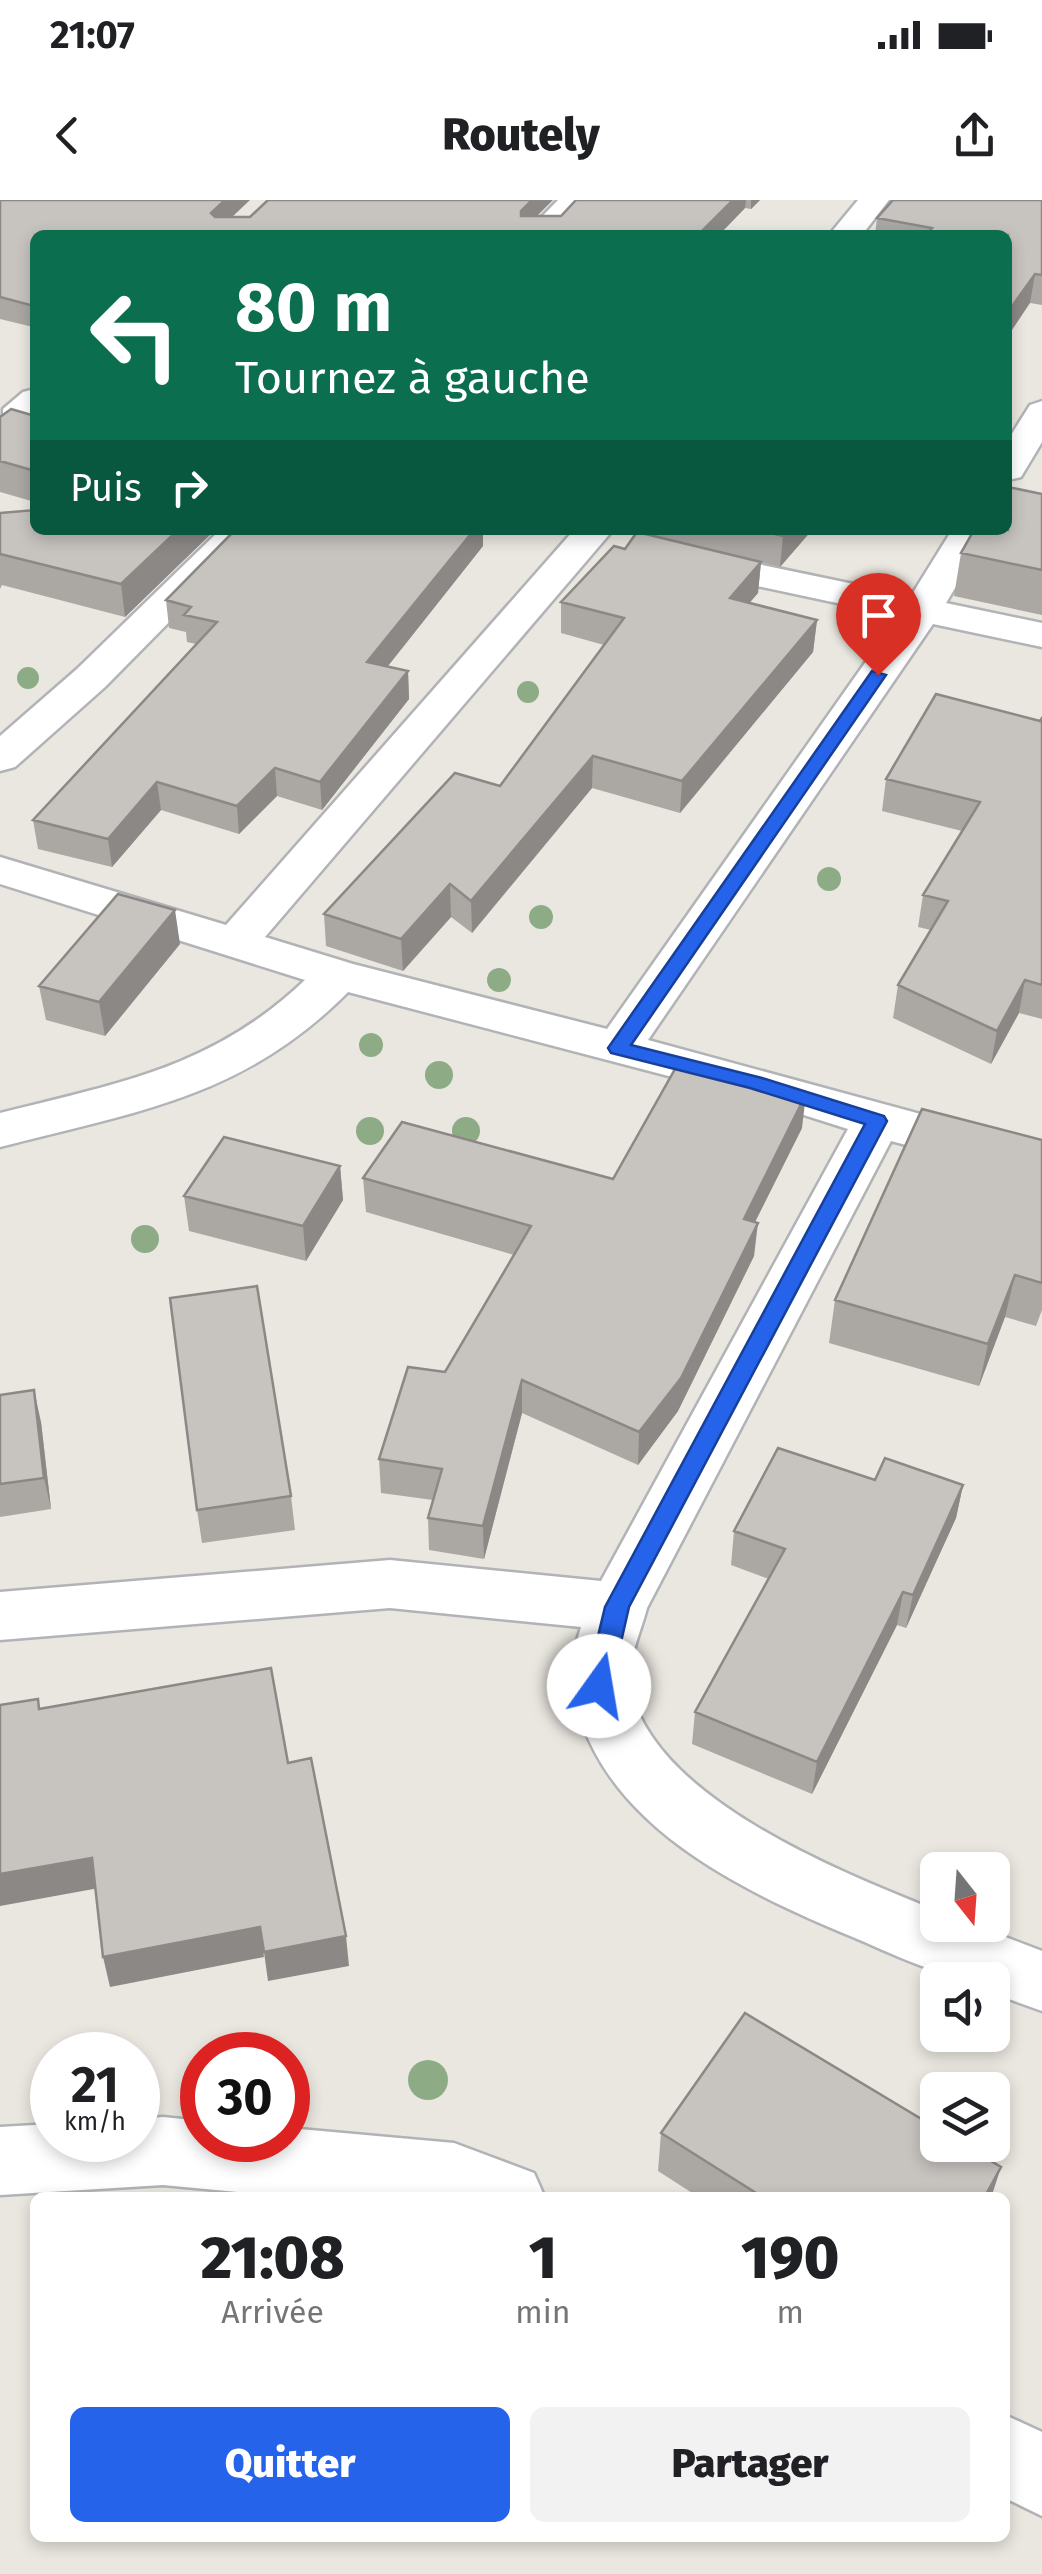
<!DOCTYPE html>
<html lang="fr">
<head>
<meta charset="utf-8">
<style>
  :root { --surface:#fff; --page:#f2f2f2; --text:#202124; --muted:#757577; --accent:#2563eb }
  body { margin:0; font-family:"Fira Sans",sans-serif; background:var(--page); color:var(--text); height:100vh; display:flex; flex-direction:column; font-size:38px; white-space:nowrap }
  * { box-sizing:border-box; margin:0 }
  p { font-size:32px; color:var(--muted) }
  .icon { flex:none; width:55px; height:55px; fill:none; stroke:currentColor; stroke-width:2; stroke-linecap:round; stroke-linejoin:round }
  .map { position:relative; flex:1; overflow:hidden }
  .panel { position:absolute; left:30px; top:1992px; width:980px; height:350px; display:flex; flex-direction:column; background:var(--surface); border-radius:15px; box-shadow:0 5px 15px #0003 }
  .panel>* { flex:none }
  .guide { position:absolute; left:30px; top:30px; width:982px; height:305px; border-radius:15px; box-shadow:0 5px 15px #0003; background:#0b6e4f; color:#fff; overflow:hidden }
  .needle { width:65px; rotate:163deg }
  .fabs { position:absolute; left:920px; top:1652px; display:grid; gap:20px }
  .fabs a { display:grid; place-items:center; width:90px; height:90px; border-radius:15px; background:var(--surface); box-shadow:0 5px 15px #0003; font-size:50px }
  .speed { position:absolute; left:30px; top:1832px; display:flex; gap:20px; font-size:50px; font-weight:700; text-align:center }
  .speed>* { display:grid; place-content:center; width:130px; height:130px; border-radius:50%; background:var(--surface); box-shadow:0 5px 15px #0003; line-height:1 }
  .speed small { font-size:25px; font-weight:400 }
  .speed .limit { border:15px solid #d22; background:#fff; color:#111 }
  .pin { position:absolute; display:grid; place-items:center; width:85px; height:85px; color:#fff; margin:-102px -42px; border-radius:50% 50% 50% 0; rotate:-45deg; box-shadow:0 0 10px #0007 }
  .pin .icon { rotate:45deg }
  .me { position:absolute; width:110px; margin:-55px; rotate:13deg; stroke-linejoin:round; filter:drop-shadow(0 0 8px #0008) }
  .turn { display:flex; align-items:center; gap:35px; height:210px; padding:0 40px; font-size:45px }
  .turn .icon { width:130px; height:130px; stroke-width:2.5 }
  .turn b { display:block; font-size:70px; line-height:85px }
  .then { display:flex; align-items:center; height:95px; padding:0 40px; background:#0003; gap:20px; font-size:38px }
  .eta { display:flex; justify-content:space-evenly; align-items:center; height:170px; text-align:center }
  .eta b { font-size:60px; font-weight:800; line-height:70px }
  .primary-button { display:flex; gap:20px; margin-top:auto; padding:20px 40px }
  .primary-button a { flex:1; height:115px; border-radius:15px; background:var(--accent); color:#fff; font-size:40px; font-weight:800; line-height:115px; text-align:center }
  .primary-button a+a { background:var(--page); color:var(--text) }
  .status { display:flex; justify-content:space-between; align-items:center; height:70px; padding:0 50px; background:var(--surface); direction:ltr }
  .status svg { height:28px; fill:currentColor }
  header { display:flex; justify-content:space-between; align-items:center; height:130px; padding:0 40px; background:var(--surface); font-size:45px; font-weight:800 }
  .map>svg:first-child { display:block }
</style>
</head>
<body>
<div class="status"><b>21:07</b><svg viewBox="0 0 49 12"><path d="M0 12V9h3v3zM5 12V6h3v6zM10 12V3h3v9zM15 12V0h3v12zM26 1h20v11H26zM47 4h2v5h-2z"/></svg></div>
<header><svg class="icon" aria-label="back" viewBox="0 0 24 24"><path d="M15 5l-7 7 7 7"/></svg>Routely<svg class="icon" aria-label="share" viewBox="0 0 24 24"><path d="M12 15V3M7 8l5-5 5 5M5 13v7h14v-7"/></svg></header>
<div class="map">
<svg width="1042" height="2374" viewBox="0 0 1042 2374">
  <rect width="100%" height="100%" fill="#eae7e0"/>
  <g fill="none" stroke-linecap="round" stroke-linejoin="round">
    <g stroke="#b1b3b6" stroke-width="5">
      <path id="minor" d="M558,0h33l-33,35h-34z
        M858,0h31l-27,35h-33z
        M35,189v28l-20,10 -12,-4v-14l20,-17z
        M1042,201v41l-21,35 -13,3v-40l22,-35z
        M220,330h40l-155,157 -90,80 -15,4v-35l77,-67z
        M574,330h39l-348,407 88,27 254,65 291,-413 -225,-48 -6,-8 6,-8 13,-3 225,47 41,-66h38l-44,73 96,20v24l-109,-23 -285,416 394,107v34l-151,-40 -244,467c-6,24 -22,57 -16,82 25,110 212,183 307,221v14h36l68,26v60l-50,-18v-13c-48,0 -92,-23 -137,-42 -103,-43 -233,-102 -273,-215 -5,-11 -11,-24 -13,-36 -2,-19 7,-42 12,-60l-191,-19 -390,32v-48l390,-32 211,21 247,-452 -107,-34 -393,-103c-105,106 -211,119 -348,155v-34c118,-30 213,-45 305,-133l-305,-96v-27l226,68z
        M163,1917l39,4v19h86v-12l166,15 80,30 11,25h-242l-140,-13 -163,10v-68l52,-3v16h86v-21z
        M1005,2215l37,17v84l-37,-18z"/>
    </g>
    <use href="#minor" fill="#fff" fill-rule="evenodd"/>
  </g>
  <g fill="#8dac86">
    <circle cx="28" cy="478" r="11"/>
    <circle cx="528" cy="492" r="11"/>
    <circle cx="829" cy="679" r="12"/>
    <circle cx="541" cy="717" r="12"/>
    <circle cx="499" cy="780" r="12"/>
    <circle cx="371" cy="845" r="12"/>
    <circle cx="439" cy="875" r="14"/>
    <circle cx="370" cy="931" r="14"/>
    <circle cx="466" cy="931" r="14"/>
    <circle cx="145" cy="1039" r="14"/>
    <circle cx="428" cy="1880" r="20"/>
  </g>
  <path fill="#aba8a4" d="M0,0l232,17 329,-1 15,-16h184l-9,9 -6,-1 -26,27h-684v91l-2,1 -33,-8z
    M1042,0v105l-12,-2 -22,-68h-133l2,-17z
    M35,216v86l-35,-10v-75z
    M1042,294v121l-88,-19 7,-43z
    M0,313l35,17h180l-90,87 -123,-32 -2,4z
    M656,330h156l-32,37 -19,-5 -3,31 -9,10 68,17 -4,32 -133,161 -88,-25 -120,145 -21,-16 -48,54 -77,-25 -2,-32 176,-128 104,-141 -43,-12v-31l64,-53 30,-13z
    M483,346l-96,121 21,4 1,28 -87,111 -45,-14 -38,38 -78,-24 -49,57 -74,-18 -5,-29 163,-176 -9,-2 -1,-10 -17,-4 -3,-28z
    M1042,518v301l-23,-6 -28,51 -98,-46 5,-33 33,-55 -13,-3 5,-32 39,-64 -80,-20 4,-32 154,-58z
    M180,744l-75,92 -59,-16 -7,-34z
    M802,928l-47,94 -1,34 -76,155 -40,54 -116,-52 -38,146 -55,-9 -1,-32 5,-18 -52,-7 -2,-34 66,-87 69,-117 -148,-43 -3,-34 250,1z
    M1042,940v170l-6,16 -31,-9 -26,69 -150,-43 6,-43z
    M340,966l3,34 -37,61 -117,-30 -5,-35z
    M0,1195l41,27 10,87 -51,8z
    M875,1280l88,5 -7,33 -50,110 -9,-3 -85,169 -120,-50 3,-32 74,-133 -38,-14 3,-34z
    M291,1296l4,34 -93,13 -5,-33z
    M661,1933l330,65h-291l-42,-27z"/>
  <path fill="#8b8886" d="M225,0h25l-37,35 -2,-22z
    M532,0h21l-32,32v-21z
    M733,0h13l-1,8 -26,27h-21z
    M751,0h9l-9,9z
    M1035,74l-5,29 -22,33v-24z
    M35,102v24l-2,1 -3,-22z
    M178,330h37l-90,87 -4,-33z
    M474,330h9v16l-114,144 -2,-28z
    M788,330h24l-32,37 3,-31z
    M761,362l-3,31 -31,36 3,-31z
    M817,420l-4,32 -133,161 2,-32z
    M408,471l1,28 -87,111 -2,-28z
    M593,556l-1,32 -120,145 -1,-32z
    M275,568l2,28 -38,38 -2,-28z
    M157,582l4,28 -49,57 -4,-28z
    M450,684l1,33 -48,54 -2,-32z
    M175,710l5,34 -75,92 -6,-34z
    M1025,780l-6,33 -28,51 6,-33z
    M806,894l-4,34 -62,124 4,-33z
    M340,966l3,34 -37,61 -3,-35z
    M758,1023l-4,33 -76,155 -40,54 1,-33z
    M1015,1075l-10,42 -26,69 9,-42z
    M522,1180v33l-38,146 -1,-33z
    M34,1190l7,32 10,87 -7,-31z
    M963,1285l-7,33 -50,110 7,-33z
    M903,1392l-6,33 -85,169 5,-32z
    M92,1658l7,30 -99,18v-32z
    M260,1727l4,30 -154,30 -7,-30z
    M346,1736l3,30 -81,15 -4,-29z
    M1001,1967l-10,31h-7z"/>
  <path fill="#c7c3bf" stroke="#8b8886" stroke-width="2.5" d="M0,0h225l-14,13 4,4h35l18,-17h264l-11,11v5h40l15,-16h157l-35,35h-663v67l-5,3 -30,-8z
    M893,0h149v75l-7,-1 -27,38v-77h-82l6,-7 -55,-10z
    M11,209l24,7v55l-35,-10v-44z
    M1008,287l34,7v76l-81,-17 13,-23h34z
    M35,310v20h143l-57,54 -121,-30v-41z
    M235,330h239l-107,132 41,9 -88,111 -45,-14 -38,38 -80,-24 -49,57 -75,-19 184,-198 -33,-7 7,-8 -25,-7z
    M759,330h29l-5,6z
    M637,332l124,30 -31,36 87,22 -135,161 -89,-25 -122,145 -21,-17 -49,55 -77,-25 131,-141 45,13 124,-168 -63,-16 53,-56 11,3z
    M936,494l104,27 2,-3v267l-17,-5 -28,51 -99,-46 50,-84 -25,-6 57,-93 -94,-23z
    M118,694l57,16 -76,92 -60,-16z
    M679,862l127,32 -62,125 14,4 -77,155 -42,54 -117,-52 -39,146 -55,-8 14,-49 -63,-10 29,-92 37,5 86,-146 -168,-48 39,-56 211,57z
    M922,909l120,31v143l-27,-8 -27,69 -153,-44z
    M224,937l116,29 -37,60 -119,-30z
    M257,1086l34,210 -94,14 -27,-212z
    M34,1190l10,88 -44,6v-89z
    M778,1248l97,32 10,-22 78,27 -50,110 -10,-3 -86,170 -122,-50 90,-163 -51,-18z
    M271,1468l17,95 23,-5 35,178 -82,16 -4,-25 -157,30 -11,-99 -92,16v-169l38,-6 1,10z
    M745,1813l193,116v16h26l37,22 -17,31h-220l-103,-65z"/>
  <path fill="#2563eb" stroke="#184099" stroke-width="2.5" d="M872,471l14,4 -255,370 131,33 122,38 3,5 -258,486 -18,79 -3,8 -9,3 -9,-3 -4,-8 19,-79 260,-483 -115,-36 -139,-35 -3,-5z"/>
</svg>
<div class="fabs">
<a><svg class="needle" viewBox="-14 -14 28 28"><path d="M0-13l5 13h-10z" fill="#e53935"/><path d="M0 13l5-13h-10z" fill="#757577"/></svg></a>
<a><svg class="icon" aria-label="sound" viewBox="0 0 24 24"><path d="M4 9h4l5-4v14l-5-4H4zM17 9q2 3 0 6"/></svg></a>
<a><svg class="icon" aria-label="layers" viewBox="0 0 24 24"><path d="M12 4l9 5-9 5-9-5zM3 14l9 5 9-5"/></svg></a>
</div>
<div class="speed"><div>21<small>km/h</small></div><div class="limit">30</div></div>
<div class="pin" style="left:878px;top:475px;background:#d93025"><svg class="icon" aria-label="arrive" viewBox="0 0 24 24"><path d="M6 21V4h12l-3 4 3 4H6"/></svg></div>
<svg class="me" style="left:599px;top:1486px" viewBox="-20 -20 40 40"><circle r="19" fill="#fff"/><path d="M0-13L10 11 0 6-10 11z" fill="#2563eb"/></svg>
<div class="guide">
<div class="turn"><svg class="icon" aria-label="left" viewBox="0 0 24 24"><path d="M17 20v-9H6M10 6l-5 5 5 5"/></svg><div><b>80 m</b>Tournez à gauche</div></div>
<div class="then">Puis<svg class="icon" aria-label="right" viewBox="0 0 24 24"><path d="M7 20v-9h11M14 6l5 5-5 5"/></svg></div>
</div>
<section class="panel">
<div class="eta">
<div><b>21:08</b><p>Arrivée</p></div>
<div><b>1</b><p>min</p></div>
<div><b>190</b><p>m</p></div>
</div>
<div class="primary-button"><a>Quitter</a><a>Partager</a></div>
</section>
</div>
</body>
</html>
